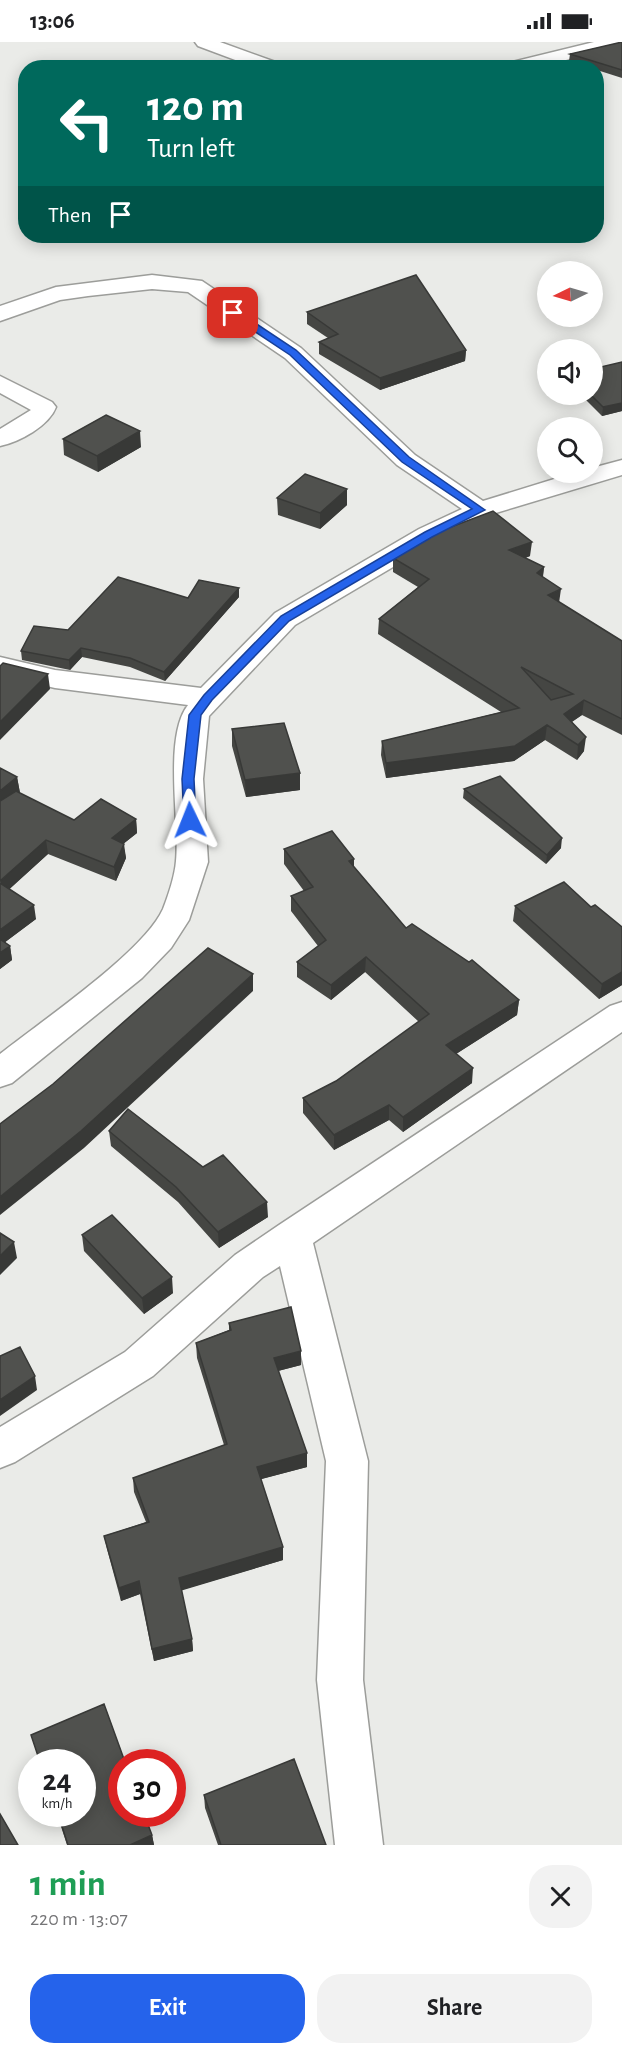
<!DOCTYPE html>
<html lang="en">
<head>
<meta charset="utf-8">
<style>
  :root { --surface:#fff; --page:#f2f2f2; --text:#202124; --muted:#757577; --accent:#2563eb }
  body { margin:0; font-family:"Alegreya Sans",sans-serif; background:var(--page); color:var(--text); height:100vh; display:flex; flex-direction:column; font-size:22px; white-space:nowrap }
  * { box-sizing:border-box; margin:0 }
  p { font-size:20px; color:var(--muted) }
  .icon { flex:none; width:33px; height:33px; fill:none; stroke:currentColor; stroke-width:2; stroke-linecap:round; stroke-linejoin:round }
  .map { position:relative; height:1803px; overflow:hidden }
  .drawer { display:flex; flex-direction:column; background:var(--surface); flex:1 }
  .drawer>* { flex:none }
  .top-card { position:absolute; left:18px; top:18px; width:586px; height:183px; border-radius:24px; box-shadow:0 3px 15px #0003; background:#00695c; color:#fff; overflow:hidden }
  .needle { width:39px; rotate:265deg }
  .tools { position:absolute; left:537px; top:219px; display:grid; gap:12px }
  .tools a { display:grid; place-items:center; width:66px; height:66px; border-radius:50%; background:var(--surface); box-shadow:0 3px 15px #0003; font-size:30px }
  .speed { position:absolute; left:18px; top:1707px; display:flex; gap:12px; font-size:30px; font-weight:700; text-align:center }
  .speed>* { display:grid; place-content:center; width:78px; height:78px; border-radius:50%; background:var(--surface); box-shadow:0 3px 15px #0003; line-height:1 }
  .speed small { font-size:15px; font-weight:400 }
  .speed .limit { border:9px solid #d22; background:#fff; color:#111 }
  .pin { position:absolute; display:grid; place-items:center; width:51px; height:51px; color:#fff; margin:-26px; border-radius:12px; box-shadow:0 3px 9px #0006 }
  .me { position:absolute; width:66px; margin:-33px; rotate:358deg; stroke-linejoin:round; filter:drop-shadow(0 0 4px #0008) }
  .turn { display:flex; align-items:center; gap:21px; height:126px; padding:0 30px; font-size:27px }
  .turn .icon { width:78px; height:78px; stroke-width:2.5 }
  .turn b { display:block; font-size:42px; line-height:51px }
  .then { display:flex; align-items:center; height:57px; padding:0 30px; background:#0003; gap:12px; font-size:22px }
  .round { display:grid; place-items:center; flex:none; width:63px; height:63px; border-radius:24px; background:var(--page) }
  .headline { display:flex; align-items:center; justify-content:space-between; height:102px; padding:0 30px }
  h1 { font-size:36px; font-weight:600; line-height:45px; color:#1e9e55 }
  .button { display:flex; gap:12px; margin-top:auto; padding:12px 30px }
  .button a { flex:1; height:69px; border-radius:24px; background:var(--accent); color:#fff; font-size:24px; font-weight:600; line-height:69px; text-align:center }
  .button a+a { background:var(--page); color:var(--text) }
  .status { display:flex; justify-content:space-between; align-items:center; height:42px; padding:0 30px; background:var(--surface); direction:ltr }
  .status svg { height:16px; fill:currentColor }
  .map>svg:first-child { display:block }
</style>
</head>
<body>
<div class="status"><b>13:06</b><svg viewBox="0 0 49 12"><path d="M0 12V9h3v3zM5 12V6h3v6zM10 12V3h3v9zM15 12V0h3v12zM26 1h20v11H26zM47 4h2v5h-2z"/></svg></div>
<div class="map">
<svg width="622" height="1803" viewBox="0 0 622 1803">
  <rect width="100%" height="100%" fill="#eaebe8"/>
  <g fill="none" stroke-linecap="round" stroke-linejoin="round">
    <g stroke="#9c9d9a" stroke-width="3">
      <path id="street" d="M195,0h25l61,22 3,4h-27l-59,-22z
        M594,0h28v4l-88,22h-33l3,-4z
        M152,233l50,6 99,67 114,107 68,46 94,-29h15v-4l30,-8v15l-133,40 -52,26 -142,84 -86,91 -6,63 5,83 -19,58 -18,28 -29,30 -130,105 -12,4v-33c40,-32 144,-102 163,-145 5,-13 12,-34 13,-48 4,-39 -13,-124 12,-156l-133,-17 -55,-13v-18l55,13 146,18 74,-75 144,-84 43,-20 -65,-44 -112,-107 -97,-66 -36,-3 -64,7 -28,4 -60,21v-15l56,-19z
        M0,334l52,26 4,5c-7,19 -37,35 -56,39v-17l31,-19 -31,-17z
        M622,960v30l-309,211 55,218 -5,219 20,165h-48l-18,-165 9,-219 -46,-195 -17,11 -110,99 -138,86 -15,6v-41l125,-75 110,-97 44,-30 331,-219z"/>
    </g>
    <use href="#street" fill="#fff" fill-rule="evenodd"/>
  </g>
  <path fill="#454643" d="M622,0v36l-25,-8v-2h-8l-20,-7 1,-7z
    M307,270l159,38 -1,11 -85,29 -61,-36v-12l9,-4 -21,-14z
    M622,320v49l-20,5 -22,-22h12z
    M63,397l78,8 -43,25 -34,-17z
    M277,456l70,7 -27,24 -42,-14z
    M530,514l-5,2 19,9 -1,10 16,25 63,39v94l-40,-20 -10,7 12,29 -7,9 -32,-20 -31,21 -128,17 -5,-23 1,-14 119,-29 -123,-78 1,-15 39,-32 -25,-15v-14z
    M239,555l-74,84 -35,-14 -48,-10 -12,13 -48,-10 -1,-9 47,-21 120,-32z
    M232,687l68,61 -54,7 -14,-51z
    M17,735l3,16 54,27 62,-1 1,14 -14,11 3,14 -10,23 -68,-27 -39,35 27,30 -31,23 5,4 2,14 -12,9z
    M464,747l97,59 -15,16 -83,-66z
    M284,807l70,10v8l52,61 113,72 -2,15 -61,39 16,29 -69,49 -14,-12 -55,30 -31,-37v-15l33,-17 83,-59 -54,-50 -34,28 -34,-23v-15l21,-16 -27,-35v-15l13,-5 -20,-27z
    M515,864l76,1 31,20v58l-23,14 -86,-78z
    M109,1089l94,36 65,50 -49,31 -41,-46 -67,-56z
    M82,1193l91,58 -29,21 -60,-63z
    M229,1281l72,42 -23,6 29,96 -46,12 22,68v13l-102,30 11,49 1,12 -39,10 -14,-67 -19,7 -14,-52 -3,-13 42,-14 -12,-30 -1,-14 91,-33 -27,-87 -1,-15 33,-13z
    M104,1662l21,58h-3v52h22l8,21 2,10h-87l-10,-31h25v-52h-42l-9,-27z
    M204,1753l122,50h-108l-13,-37z"/>
  <path fill="#383937" d="M466,308l-1,11 -85,29v-12z
    M622,361v8l-20,5 1,-9z
    M140,389l1,16 -43,25 -1,-16z
    M347,447v16l-27,24v-16z
    M532,500l-2,14 -22,9 1,-15z
    M544,525l-2,15 -5,-9z
    M239,546v9l-74,84 -1,-9z
    M561,547l-2,14 -11,-8z
    M81,606l1,9 -12,13 -1,-10z
    M48,632l2,15 -50,51v-18z
    M584,658l-2,15 -20,13 2,-14z
    M547,683l-2,15 -31,21 -128,17v-15z
    M586,695l-2,14 -7,9 1,-15z
    M300,731v17l-54,7 -1,-17z
    M17,735l3,16 -20,15v-17z
    M136,777l1,14 -24,19 -1,-14z
    M562,796l-1,10 -15,16 1,-9z
    M46,798l2,14 -46,42 -2,-15z
    M124,802l2,14 -10,23 -2,-14z
    M354,817v15l-5,-13z
    M34,863l2,14 -36,27v-16z
    M10,904l2,14 -12,9v-16z
    M366,915l-1,15 -34,28v-15z
    M622,930v13l-23,14 3,-15z
    M253,932v17l-169,157 -84,67v-18z
    M519,958l-2,15 -72,46 1,-16z
    M473,1026l-1,15 -69,49v-15z
    M389,1063v15l-55,30v-15z
    M267,1160l1,15 -49,31 -1,-16z
    M14,1200l3,16 -17,17v-19z
    M172,1235l1,16 -29,21 -2,-16z
    M301,1309v14l-27,7v-14z
    M35,1334l2,14 -37,26v-16z
    M307,1411v14l-49,13 -1,-13z
    M283,1505v13l-103,31 -1,-13z
    M139,1539l1,13 -19,7 -2,-13z
    M192,1597l1,12 -39,10 -2,-12z
    M152,1793l2,10h-24z"/>
  <path fill="#50514e" stroke="#383937" stroke-width="1.5" fill-rule="evenodd" d="M622,0v28l-52,-16z
    M416,233l50,75 -86,28 -61,-36 19,-8 -31,-22z
    M622,320v41l-19,4 -13,-13h2v-25z
    M106,373l34,16 -43,25 -34,-17z
    M305,432l42,15 -27,24 -43,-15z
    M493,469l39,31 -23,8 35,17 -7,6 24,16 -13,6 74,46v78l-38,-19 -20,14 22,23 -8,8 -31,-20 -32,21 -129,17 -4,-22 137,-33 -140,-89 50,-40 -36,-21 50,-28zM521,625l52,27 -22,6z
    M118,535l70,21 11,-18 40,8 -75,84 -34,-14 -49,-10 -12,12 -48,-9 13,-25 34,4z
    M3,621l45,11 -48,48v-56z
    M284,681l16,50 -55,7 -13,-51z
    M0,726l17,9 -17,14z
    M500,734l62,62 -15,17 -83,-66z
    M16,749l58,29 27,-21 35,20 -24,19 12,6 -10,23 -68,-27 -46,41v-80z
    M332,789l22,28 -5,2 57,67 6,-4 57,38 3,-2 47,40 -73,45 27,23 -70,49 -14,-12 -55,30 -31,-37 33,-17 93,-67 -63,-57 -35,28 -34,-23 29,-22 -35,-44 22,-9 -29,-38z
    M564,840l27,25 4,-2 27,22v45l-20,12 -87,-78z
    M0,841l34,22 -34,25z
    M0,897l10,7 -10,7z
    M208,906l45,26 -172,157 -81,66v-73l53,-40z
    M128,1067l75,58 20,-12 44,47 -49,30 -42,-45 -67,-56z
    M112,1173l60,62 -30,21 -60,-63z
    M0,1191l14,9 -14,14z
    M291,1265l10,44 -27,7 33,95 -50,14 26,80 -104,31 13,61 -40,10 -13,-68 -20,7 -15,-52 45,-14 -16,-44 94,-34 -31,-101 35,-13 -2,-7z
    M20,1305l15,29 -35,24v-44z
    M104,1662l21,58h-3v52h22l8,21 -22,10h-62l-10,-31h24v-52h-42l-9,-27z
    M294,1717l32,86h-105l-17,-50z
    M0,1772l18,31h-18z"/>
  <path fill="#2563eb" stroke="#184099" stroke-width="1.5" d="M230,269h7l59,39 113,107 76,53 -53,27 -143,84 -77,79 -11,15 -7,64 2,41 -6,5 -6,-5 -2,-41 7,-64 15,-20 77,-79 144,-84 47,-23 -70,-47 -112,-107 -60,-40z"/>
</svg>
<div class="tools">
<a><svg class="needle" viewBox="-14 -14 28 28"><path d="M0-13l5 13h-10z" fill="#e53935"/><path d="M0 13l5-13h-10z" fill="#757577"/></svg></a>
<a><svg class="icon" aria-label="sound" viewBox="0 0 24 24"><path d="M4 9h4l5-4v14l-5-4H4zM17 9q2 3 0 6"/></svg></a>
<a><svg class="icon" aria-label="search" viewBox="0 0 24 24"><circle cx="10" cy="10" r="6"/><path d="M15 15l6 6"/></svg></a>
</div>
<div class="speed"><div>24<small>km/h</small></div><div class="limit">30</div></div>
<div class="pin" style="left:233px;top:271px;background:#d93025"><svg class="icon" aria-label="arrive" viewBox="0 0 24 24"><path d="M6 21V4h12l-3 4 3 4H6"/></svg></div>
<svg class="me" style="left:190px;top:778px" viewBox="-20 -20 40 40"><path d="M0-17L14 15 0 8-14 15z" fill="#2563eb" stroke="#fff" stroke-width="4"/></svg>
<div class="top-card">
<div class="turn"><svg class="icon" aria-label="left" viewBox="0 0 24 24"><path d="M17 20v-9H6M10 6l-5 5 5 5"/></svg><div><b>120 m</b>Turn left</div></div>
<div class="then">Then<svg class="icon" aria-label="arrive" viewBox="0 0 24 24"><path d="M6 21V4h12l-3 4 3 4H6"/></svg></div>
</div>
</div>
<section class="drawer">
<div class="headline"><div><h1>1 min</h1><p>220 m · 13:07</p></div><a class="round"><svg class="icon" aria-label="close" viewBox="0 0 24 24"><path d="M6 6l12 12M18 6L6 18"/></svg></a></div>
<div class="button"><a>Exit</a><a>Share</a></div>
</section>
</body>
</html>
